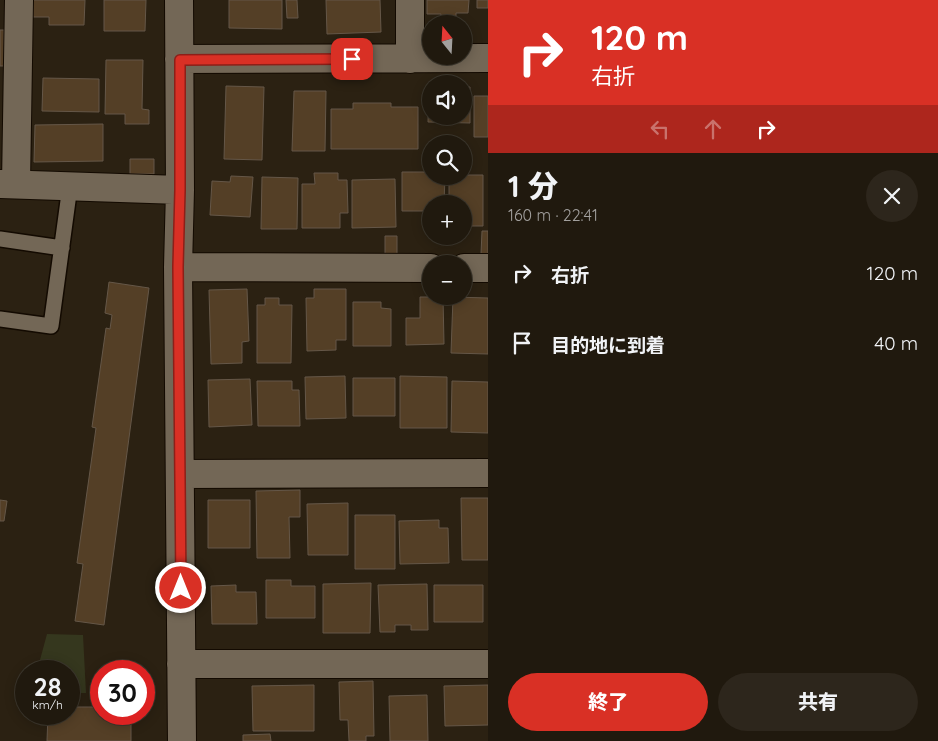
<!DOCTYPE html>
<html lang="ja">
<head>
<meta charset="utf-8">
<style>
  :root { --surface:#20190e; --page:#2d261c; --text:#f1f3f6; --muted:#a2a09e; --line:#3d382e; --accent:#d93025 }
  body { margin:0; font-family:Quicksand,"Noto Sans JP",sans-serif; background:var(--page); color:var(--text); height:100vh; display:flex; flex-direction:column; font-size:19px; white-space:nowrap }
  * { box-sizing:border-box; margin:0 }
  p { font-size:16px; color:var(--muted) }
  .icon { flex:none; width:28px; height:28px; fill:none; stroke:currentColor; stroke-width:2; stroke-linecap:round; stroke-linejoin:round }
  .map { position:relative; flex:1; overflow:hidden }
  .side { display:flex; flex-direction:column; background:var(--surface); width:450px }
  .side>* { flex:none }
  .hud { background:#d93025; color:#fff; overflow:hidden }
  .needle { width:32px; rotate:342deg }
  .controls { position:absolute; left:422px; top:15px; display:grid; gap:10px }
  .controls a { display:grid; place-items:center; width:50px; height:50px; border-radius:50%; background:var(--surface); box-shadow:0 2px 12px #0003,0 0 0 1px var(--line); font-size:25px }
  .speed { position:absolute; left:15px; top:660px; display:flex; gap:10px; font-size:25px; font-weight:700; text-align:center }
  .speed>* { display:grid; place-content:center; width:65px; height:65px; border-radius:50%; background:var(--surface); box-shadow:0 2px 12px #0003,0 0 0 1px var(--line); line-height:1 }
  .speed small { font-size:12px; font-weight:400 }
  .speed .limit { border:8px solid #d22; background:#fff; color:#111 }
  .pin { position:absolute; display:grid; place-items:center; width:42px; height:42px; color:#fff; margin:-21px; border-radius:10px; box-shadow:0 2px 8px #0006 }
  .me { position:absolute; width:55px; margin:-28px; rotate:0deg; stroke-linejoin:round; filter:drop-shadow(0 0 4px #0008) }
  .turn { display:flex; align-items:center; gap:18px; height:105px; padding:0 20px; font-size:22px }
  .turn .icon { width:65px; height:65px; stroke-width:2.5 }
  .turn b { display:block; font-size:35px; line-height:42px }
  .lanes { display:flex; align-items:center; height:48px; padding:0 20px; background:#0003; justify-content:center; gap:25px; direction:ltr }
  .lanes .off { opacity:.35 }
  .round { display:grid; place-items:center; flex:none; width:52px; height:52px; border-radius:26px; background:var(--page) }
  .overview { display:flex; align-items:center; justify-content:space-between; height:85px; padding:0 20px }
  h1 { font-size:30px; font-weight:800; line-height:38px }
  .cta { display:flex; gap:10px; margin-top:auto; padding:10px 20px }
  .cta a { flex:1; height:58px; border-radius:30px; background:var(--accent); color:#fff; font-size:20px; font-weight:800; line-height:58px; text-align:center }
  .cta a+a { background:var(--page); color:var(--text) }
  ul { padding:0; list-style:none }
  li { display:flex; align-items:center; gap:15px; height:70px; padding:0 20px }
  li div { flex:1 }
  li b { display:block; font-size:19px }
  li em { font-style:normal }
  main { display:flex; flex:1; min-height:0 }
  .map>svg:first-child { display:block }
</style>
</head>
<body>
<main>
<div class="map">
<svg width="488" height="741" viewBox="0 0 488 741">
  <rect width="100%" height="100%" fill="#2b2112"/>
  <path fill="#35371e" d="M47,634l36,1 3,58h-17v-22h-32z"/>
  <path fill="#543f26" stroke="#655748" d="M33,0h52l-1,25h-35v-8h-16z
    M104,0h42l-1,31h-41z
    M229,0h53v29l-53,-1z
    M286,0h11l1,18h-11z
    M326,0h54l1,32 -54,2z
    M427,0h42l-1,13h-12v8h-15v-7h-14z
    M477,0h11v8h-11z
    M0,30h4v36h-4z
    M106,60h37l-1,49 7,1v14h-24v-10h-20z
    M43,78l56,1v33l-57,-1z
    M226,86l38,1 -2,73 -38,-1z
    M429,86h2v30h33v-29h6v36l-42,-1z
    M294,91h32l-1,60h-33z
    M474,96h14v41h-14z
    M353,103h38v4h27v42h-87v-40h22z
    M103,124v37l-69,1 1,-37z
    M130,159h24v15h-24z
    M402,172h29v4h14l-1,28h-13v7h-29z
    M314,173h24v7h9l1,33h-8v15h-38v-44h13z
    M464,175h19v51h-19v-22h-15v-28h15z
    M231,176l22,1 -3,40 -40,-2 2,-34 18,1z
    M262,177l36,1 -1,51h-36z
    M395,179l1,48 -44,1v-48z
    M482,231h6v23h-7z
    M385,236h12v21h-12z
    M109,282l40,6 -45,337 -29,-4 8,-57 -6,-1 19,-135 -4,-1 14,-99 4,1 2,-14 -7,-2z
    M247,289l2,52 -7,1v21l-31,1 -2,-74z
    M314,289h32v51h-10v10l-29,1 -1,-53h8z
    M420,297h23l1,47 -38,1v-27h14z
    M453,297l35,1v56l-37,-1z
    M265,298h14v7h13l-1,58h-34v-58h8z
    M353,302h28v6l10,1v37h-38z
    M345,376l1,42 -40,1 -1,-42z
    M400,376l47,1v51h-47z
    M353,378h42v38h-42z
    M250,379l2,46 -43,2 -1,-47z
    M257,381h35v9h7l1,36h-42z
    M452,381l36,1v51l-37,-1z
    M300,490v27h-11l1,41h-33l-1,-67z
    M461,498h27v62h-26z
    M0,500l7,1 -3,20h-4z
    M208,500h42v48h-42z
    M348,503v52h-40l-1,-51z
    M355,515h40v54h-40z
    M439,520v8h9l1,35 -49,1 -1,-43z
    M266,580h25v6h24v32h-49z
    M371,583l-1,50h-47v-49z
    M427,584l1,46h-17v-5h-16v7h-15l-2,-47z
    M236,585v7h20l1,32h-45l-1,-38z
    M434,585h49v37h-49z
    M373,681l1,55h-8v5h-17l-1,-21h-8l-1,-38z
    M314,685v46h-61l-1,-45z
    M488,685v40l-43,1 -1,-40z
    M427,695l1,46h-38l-1,-45z
    M69,707h32v7h7v8h23v19h-84l1,-27h21z
    M270,734l1,7h-28v-6z"/>
  <g fill="none" stroke-linecap="round" stroke-linejoin="round">
    <g stroke="#130a01" stroke-width="18">
      <path id="service" d="M0,239l62,9
        M0,319l51,7 19,-140"/>
    </g>
    <g stroke="#130a01" stroke-width="30">
      <path id="minor" d="M179,0l1,190 -2,77 4,474
        M410,0v59
        M179,59l309,-1
        M0,184l180,6
        M16,184l3,-184
        M178,267l253,1
        M464,268h24
        M181,474l307,-1
        M181,664h307"/>
    </g>
    <use href="#service" stroke="#736756" stroke-width="15"/>
    <use href="#minor" stroke="#736756" stroke-width="28"/>
  </g>
  <g fill="none" stroke-linecap="round" stroke-linejoin="round">
    <g stroke="#8d1f18" stroke-width="12">
      <path id="route" d="M181,588l-3,-321 2,-77v-130l172,-1"/>
    </g>
    <use href="#route" stroke="#d93025" stroke-width="9"/>
  </g>
</svg>
<div class="controls">
<a><svg class="needle" viewBox="-14 -14 28 28"><path d="M0-13l5 13h-10z" fill="#e53935"/><path d="M0 13l5-13h-10z" fill="#a2a09e"/></svg></a>
<a><svg class="icon" aria-label="sound" viewBox="0 0 24 24"><path d="M4 9h4l5-4v14l-5-4H4zM17 9q2 3 0 6"/></svg></a>
<a><svg class="icon" aria-label="search" viewBox="0 0 24 24"><circle cx="10" cy="10" r="6"/><path d="M15 15l6 6"/></svg></a>
<a>+</a>
<a>−</a>
</div>
<div class="speed"><div>28<small>km/h</small></div><div class="limit">30</div></div>
<div class="pin" style="left:352px;top:59px;background:#d93025"><svg class="icon" aria-label="arrive" viewBox="0 0 24 24"><path d="M6 21V4h12l-3 4 3 4H6"/></svg></div>
<svg class="me" style="left:181px;top:588px" viewBox="-20 -20 40 40"><circle r="17" fill="#d93025" stroke="#fff" stroke-width="3"/><path d="M0-11L8 9 0 5-8 9z" fill="#fff"/></svg>
</div>
<section class="side">
<div class="hud">
<div class="turn"><svg class="icon" aria-label="right" viewBox="0 0 24 24"><path d="M7 20v-9h11M14 6l5 5-5 5"/></svg><div><b>120 m</b>右折</div></div>
<div class="lanes"><svg class="icon off" aria-label="left" viewBox="0 0 24 24"><path d="M17 20v-9H6M10 6l-5 5 5 5"/></svg><svg class="icon off" aria-label="ahead" viewBox="0 0 24 24"><path d="M12 20V5M6 11l6-6 6 6"/></svg><svg class="icon" aria-label="right" viewBox="0 0 24 24"><path d="M7 20v-9h11M14 6l5 5-5 5"/></svg></div>
</div>
<div class="overview"><div><h1>1 分</h1><p>160 m · 22:41</p></div><a class="round"><svg class="icon" aria-label="close" viewBox="0 0 24 24"><path d="M6 6l12 12M18 6L6 18"/></svg></a></div>
<ul>
<li><svg class="icon" aria-label="right" viewBox="0 0 24 24"><path d="M7 20v-9h11M14 6l5 5-5 5"/></svg><div><b>右折</b></div><em>120 m</em></li>
<li><svg class="icon" aria-label="arrive" viewBox="0 0 24 24"><path d="M6 21V4h12l-3 4 3 4H6"/></svg><div><b>目的地に到着</b></div><em>40 m</em></li>
</ul>
<div class="cta"><a>終了</a><a>共有</a></div>
</section>
</main>
</body>
</html>
